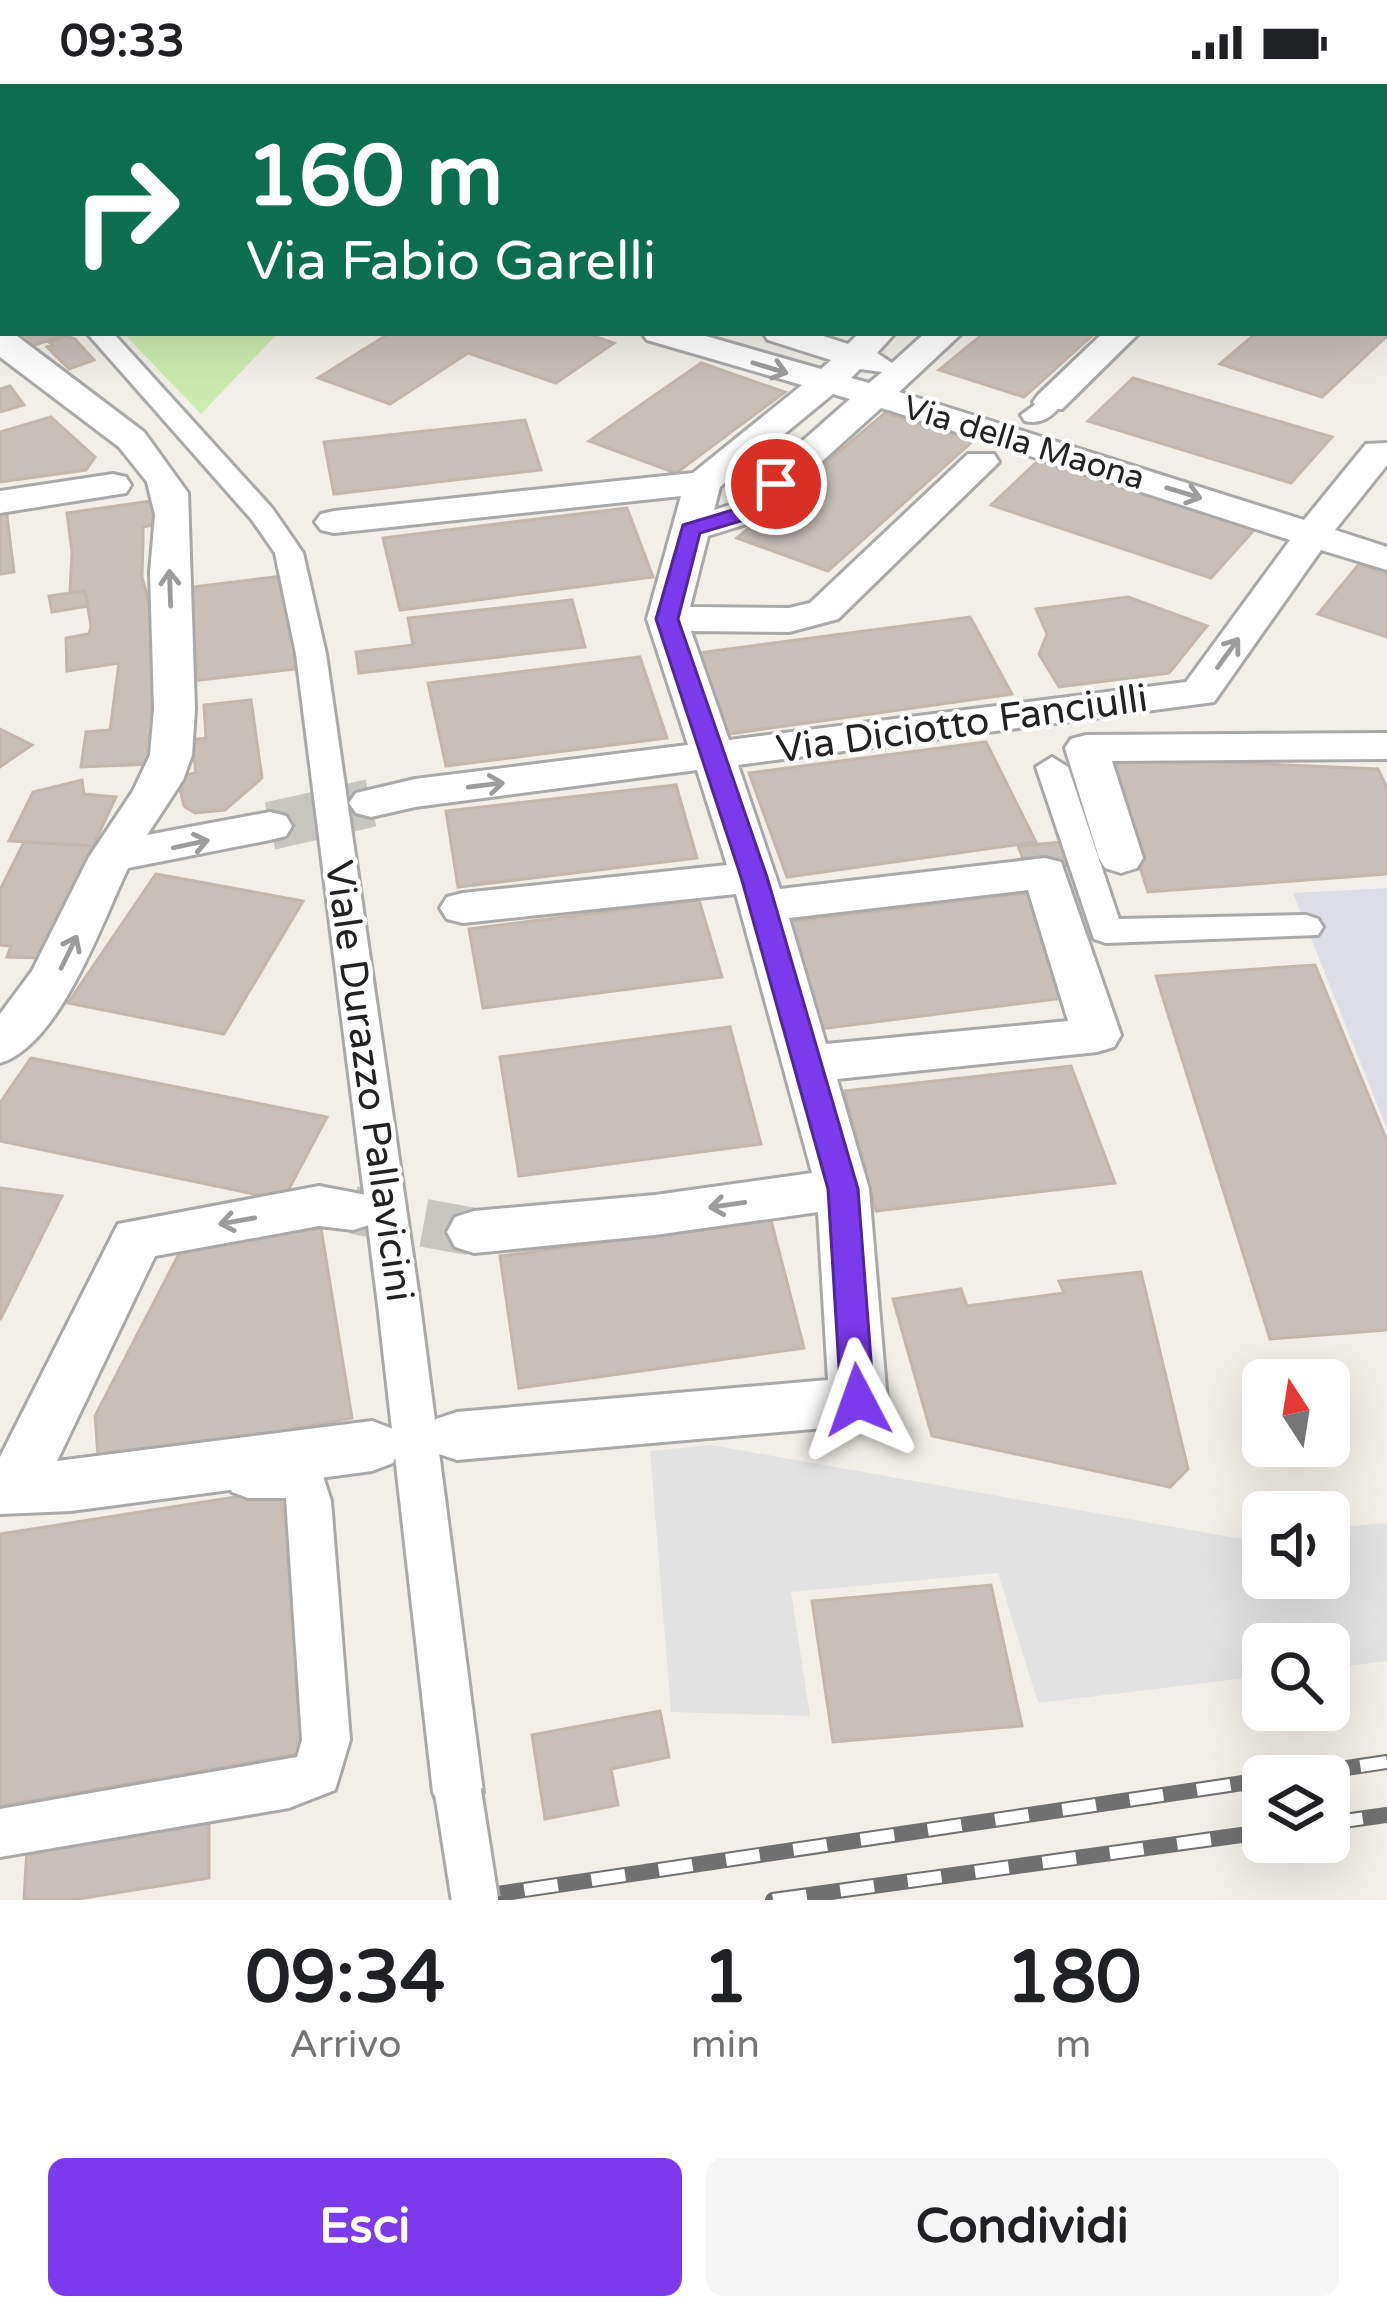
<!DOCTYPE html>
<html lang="it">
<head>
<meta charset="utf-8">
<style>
  :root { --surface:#fff; --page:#f6f6f6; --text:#202124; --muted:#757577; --accent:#7c3aed }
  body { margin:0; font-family:"Varela Round",sans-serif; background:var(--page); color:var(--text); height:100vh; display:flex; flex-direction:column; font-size:45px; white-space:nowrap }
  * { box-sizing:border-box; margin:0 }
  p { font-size:39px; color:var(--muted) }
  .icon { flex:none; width:66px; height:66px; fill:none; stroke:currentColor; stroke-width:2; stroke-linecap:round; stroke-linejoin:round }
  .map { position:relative; height:1816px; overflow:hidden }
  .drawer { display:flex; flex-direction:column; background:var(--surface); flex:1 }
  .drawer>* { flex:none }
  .banner { position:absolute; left:0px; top:0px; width:1389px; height:252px; box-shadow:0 12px 48px #0002; background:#0b6e4f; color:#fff; overflow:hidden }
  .needle { width:78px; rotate:348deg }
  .tools { position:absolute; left:1242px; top:1275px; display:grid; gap:24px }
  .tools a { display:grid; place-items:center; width:108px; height:108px; border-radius:18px; background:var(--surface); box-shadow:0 12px 48px #0002; font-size:60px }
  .pin { position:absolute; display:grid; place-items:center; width:102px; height:102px; color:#fff; margin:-51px; border:6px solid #fff; border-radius:50%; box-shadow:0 3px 12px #0007 }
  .me { position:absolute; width:132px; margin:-66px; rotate:356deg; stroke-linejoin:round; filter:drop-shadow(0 0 9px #0008) }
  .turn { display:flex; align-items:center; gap:42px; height:252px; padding:0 48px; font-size:54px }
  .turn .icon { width:156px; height:156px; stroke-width:2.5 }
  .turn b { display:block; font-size:84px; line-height:102px }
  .eta { display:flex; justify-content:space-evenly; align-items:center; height:204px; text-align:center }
  .eta b { font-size:72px; font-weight:700; line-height:84px }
  .button { display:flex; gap:24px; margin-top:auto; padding:24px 48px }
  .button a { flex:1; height:138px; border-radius:18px; background:var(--accent); color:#fff; font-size:48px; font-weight:700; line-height:138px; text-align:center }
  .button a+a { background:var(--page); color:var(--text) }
  .status { display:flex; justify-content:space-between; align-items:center; height:84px; padding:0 60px; background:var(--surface); direction:ltr }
  .status svg { height:33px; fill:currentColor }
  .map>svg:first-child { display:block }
</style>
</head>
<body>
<div class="status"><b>09:33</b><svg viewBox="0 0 49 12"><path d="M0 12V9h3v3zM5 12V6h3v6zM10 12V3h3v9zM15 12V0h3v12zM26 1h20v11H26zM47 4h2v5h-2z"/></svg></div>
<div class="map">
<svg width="1387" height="1816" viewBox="0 0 1387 1816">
  <rect width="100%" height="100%" fill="#f2efe9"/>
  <path fill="#cdebb0" d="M123,249h155l-77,81z"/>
  <path fill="#e2e2e2" d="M711,1361l525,93 27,-3v43h66v-50l58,-5v138l-58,7v-24h-66v32l-225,27 -40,-130 -207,19 19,124 -139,-4 -21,-261z"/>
  <path fill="#dddde8" d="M1387,804v241l-94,-236z"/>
  <path fill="#c7bfb8" stroke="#c4b6ab" stroke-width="3" d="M725,0h149l11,3h-150z
    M1386,220l1,32 -65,61 -102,-33 36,-31h130z
    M12,249h56l-41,15z
    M390,249h194l30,10 -58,40 -88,-30 -78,51 -72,-26z
    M984,249h111l-71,64 -85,-27z
    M66,252l9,3 19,21 -25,9 -22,-22 6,-2 -4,-3z
    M701,279l84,29 -109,81 -87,-32z
    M1133,294l199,59 -41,46 -203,-62z
    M10,302l14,19 -24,7v-23z
    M885,329l88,28 -145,130 -91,-33z
    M51,333l44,40 -9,13 -86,12v-50z
    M525,336l16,50 -207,24 -10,-52z
    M1039,376l102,33 114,36 -44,49 -220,-73z
    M158,416l-4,25 -11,2v16l-1,34 10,37v150l-71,3 5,-35 24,-2 9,-67 -52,8 -1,-33 23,-4 2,-8 -6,-35 -15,2 2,-41 -5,-39z
    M6,424l8,64 -14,2v-65z
    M627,424l26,69 -253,33 -17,-72z
    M1359,480l28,9v64l-69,-23z
    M283,492l13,93 -105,12 -7,-93z
    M85,507l3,15 -36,6 -3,-16z
    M1128,513l79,29 -38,47 -110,14 -20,-33 8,-20 -11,-25z
    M572,516l13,47 -226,26 -3,-21 57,-7 -5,-27z
    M970,533l42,77 -290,41 -31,-81z
    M640,573l27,81 -221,28 -18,-83z
    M251,616l11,78 -37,32 -30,3 -11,-7 -7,-30 19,-3 -4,-33 14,-2 -2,-33z
    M0,645l32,16 -32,22z
    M986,658l50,100 -249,35 -38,-104z
    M1104,673l274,12 9,19v86l-239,18z
    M82,696l2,14 32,3 -23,49 -84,-5 24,-49z
    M676,701l21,73 -239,29 -12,-76z
    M1072,757l11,23 -56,5 -9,-23z
    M24,758l69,4 -47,112 -39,-1 4,-11 -11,-1v-55z
    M156,790l147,27 -79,133 -156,-31z
    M1027,809l45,104 -253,32 -33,-107z
    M699,816l23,77 -239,31 -14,-79z
    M1315,881l72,176v189l-117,9 -114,-363z
    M730,943l31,117 -242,32 -19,-119z
    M31,974l296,59 -44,83 -283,-59v-38z
    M1071,982l44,117 -239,28 -32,-120z
    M0,1104l62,8 -62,124z
    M771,1136l33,128 -285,40 -19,-132z
    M320,1138l32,196 -253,50 -4,-52 87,-168z
    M1141,1188l47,197 -18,18 -238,-51 -39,-137 68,-10 6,17 97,-13 -5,-12z
    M293,1404l18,264 -311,54v-272z
    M991,1501l31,141 -189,16 -21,-141z
    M660,1627l9,46 -58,12 7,36 -73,14 -13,-84z
    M209,1734v60l-137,22h-48l3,-53z"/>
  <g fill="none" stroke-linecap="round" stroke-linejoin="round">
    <path stroke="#c8c6c1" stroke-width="48" stroke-dasharray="48 24" stroke-linecap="butt" d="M270,742l101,-23
      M353,1126l121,22"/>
    <g stroke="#a9a9a9" stroke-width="6">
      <path id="service" d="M1113,0h16l-18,3z
        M1134,0h14l2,3h-14z"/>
    </g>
    <g stroke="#a9a9a9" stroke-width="6">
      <path id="pedestrian" d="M87,249h26l159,175 31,45 23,101 94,651 63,487 -7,17 -18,7 -18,-7 -7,-17 -55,-487 -82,-651 -21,-101 -23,-33z
        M1050,310l13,8c-9,14 -22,23 -38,19l-4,-6z
        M1052,673l16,10 51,152 187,-4 12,4 5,8 -5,8 -212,8 -12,-4 -58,-172z
        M268,1373l53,13 10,31 19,239 -15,50 -46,18 -289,49v-48l297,-52 5,-17 -16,-242h-38l-16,-6 -6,-13 6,-13z"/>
    </g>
    <g stroke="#a9a9a9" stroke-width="6">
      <path id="minor" d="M600,0h37l2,3h-37z
        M920,0h28l1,3h-28z
        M1386,71h1v18h-1z
        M0,245l13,4 131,99 44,61 7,216 -3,46 -9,25 -36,55 123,-23 16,4 6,10 -6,10 -16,4 -142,28c-26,54 -68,177 -128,195v-49l32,-43 57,-114 44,-66 17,-36 4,-46 -4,-137 5,-57 -8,-33 -28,-35 -119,-90z
        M642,249h53l126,36 10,-9 -63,-20 -5,-7h51l34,11 11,-11h36l-18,20 15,10 33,-30h37l-63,59 405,128 62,-76 21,-1v22l-52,65 52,17v23l-66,-20 -107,152 -476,63 42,124 265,-31 16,4 60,173 -7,12 -17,5 -260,27 32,110 18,212 -9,17 -20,7 -401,35 -21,-7 -8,-17 8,-17 21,-7 371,-32 -10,-168 -163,23 -181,18 -19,-6 -8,-15 8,-15 19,-6 181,-16 157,-22 -76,-279 -273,29 -16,-4 -7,-11 7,-11 16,-4 264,-28 -30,-95 -282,37 -44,10 -15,-4 -7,-10 7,-10 59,-14 273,-34 -41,-126 34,-123 -347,37 -13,-3 -6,-8 6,-8 13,-3 359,-38 109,-88 -155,-45zM860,285l22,3 -13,11 -18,-5zM833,310l17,5 -120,106 -16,5 6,-23zM881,324l7,2 402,130 -104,142 -457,58 -38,-109 98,1 49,-13 161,-157 -5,-8h-26l-158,149 -21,5 -99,-1 18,-71 48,-15zM1028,806l40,131 -242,23 -37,-126z
        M1103,249h36l-77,76h-24l-5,-7 5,-7z
        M113,390l13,3 5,8 -5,8 -126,20v-22z
        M1387,649v26l-275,2 31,97 -6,10 -16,5 -16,-5 -6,-10 -34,-110 6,-9 15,-4z
        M319,1102l53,10 7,14 -7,14 -19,6 -34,-4 -164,30 -98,205 315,-40 21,8 8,17 -8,17 -21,8 -301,40 -71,3v-57l118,-233z"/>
    </g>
    <use href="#service" fill="#fff" fill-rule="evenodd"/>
    <use href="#pedestrian" fill="#fff" fill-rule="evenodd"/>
    <use href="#minor" fill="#fff" fill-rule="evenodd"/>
    <g stroke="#707070" stroke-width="16">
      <path id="rail" d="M1293,1692l94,-14
        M1329,1739l58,-8
        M457,1816l806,-120
        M773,1816l490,-68"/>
    </g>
    <use href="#rail" stroke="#fff" stroke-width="12" stroke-dasharray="34" stroke-linecap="butt"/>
    <g stroke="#a9a9a9" stroke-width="52" stroke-linecap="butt">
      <path id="pedestrian-bridge" d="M458,1708l17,108"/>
    </g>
    <use href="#pedestrian-bridge" stroke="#fff" stroke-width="46"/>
  </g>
  <defs><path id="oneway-shaft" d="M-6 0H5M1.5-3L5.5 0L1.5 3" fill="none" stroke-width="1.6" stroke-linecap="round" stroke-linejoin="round" transform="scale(3)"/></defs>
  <g stroke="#9c9c9c">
    <use href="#oneway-shaft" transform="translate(770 284) rotate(17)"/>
    <use href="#oneway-shaft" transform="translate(1184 409) rotate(17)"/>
    <use href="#oneway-shaft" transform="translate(170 504) rotate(-92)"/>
    <use href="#oneway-shaft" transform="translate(1228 569) rotate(-54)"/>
    <use href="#oneway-shaft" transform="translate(486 701) rotate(-7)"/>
    <use href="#oneway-shaft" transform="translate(191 760) rotate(-12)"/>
    <use href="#oneway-shaft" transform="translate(69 868) rotate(-64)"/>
    <use href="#oneway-shaft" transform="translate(727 1121) rotate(172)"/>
    <use href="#oneway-shaft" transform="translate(237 1137) rotate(170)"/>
  </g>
  <path fill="#7c3aed" stroke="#51269a" stroke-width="3" d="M776,394l10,6 -35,34 -51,15 -22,86 89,258 91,312 16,211 -5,10 -11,4 -12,-4 -5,-10 -13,-211 -87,-312 -85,-258 27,-94 53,-16z"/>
  <g text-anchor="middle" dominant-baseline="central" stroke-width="9" stroke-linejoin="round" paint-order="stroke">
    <g font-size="33" fill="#222" stroke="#fff">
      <text transform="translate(1024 359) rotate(17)">Via della Maona</text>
    </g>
    <g font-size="39" fill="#222" stroke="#fff">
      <text transform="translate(962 640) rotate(-8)">Via Diciotto Fanciulli</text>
      <text transform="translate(369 997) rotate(82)">Viale Durazzo Pallavicini</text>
    </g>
  </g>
</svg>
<div class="tools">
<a><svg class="needle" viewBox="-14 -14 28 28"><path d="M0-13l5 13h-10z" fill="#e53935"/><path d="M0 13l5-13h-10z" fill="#757577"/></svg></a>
<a><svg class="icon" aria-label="sound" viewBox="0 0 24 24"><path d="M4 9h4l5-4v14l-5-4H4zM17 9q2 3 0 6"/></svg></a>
<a><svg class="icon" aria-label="search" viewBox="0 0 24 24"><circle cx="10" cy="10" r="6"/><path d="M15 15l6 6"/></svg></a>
<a><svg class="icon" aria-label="layers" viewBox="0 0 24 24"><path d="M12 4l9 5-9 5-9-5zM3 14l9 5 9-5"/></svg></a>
</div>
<div class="pin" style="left:776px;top:400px;background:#d93025"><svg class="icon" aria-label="arrive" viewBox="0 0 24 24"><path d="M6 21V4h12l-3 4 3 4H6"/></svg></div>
<svg class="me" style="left:858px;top:1316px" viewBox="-20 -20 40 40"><path d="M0-17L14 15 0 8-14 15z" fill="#7c3aed" stroke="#fff" stroke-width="4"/></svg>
<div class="banner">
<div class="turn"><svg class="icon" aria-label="right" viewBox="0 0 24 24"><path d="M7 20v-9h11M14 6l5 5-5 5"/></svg><div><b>160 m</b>Via Fabio Garelli</div></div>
</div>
</div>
<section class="drawer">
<div class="eta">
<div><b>09:34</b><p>Arrivo</p></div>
<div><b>1</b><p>min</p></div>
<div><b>180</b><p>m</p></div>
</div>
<div class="button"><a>Esci</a><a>Condividi</a></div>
</section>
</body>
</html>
